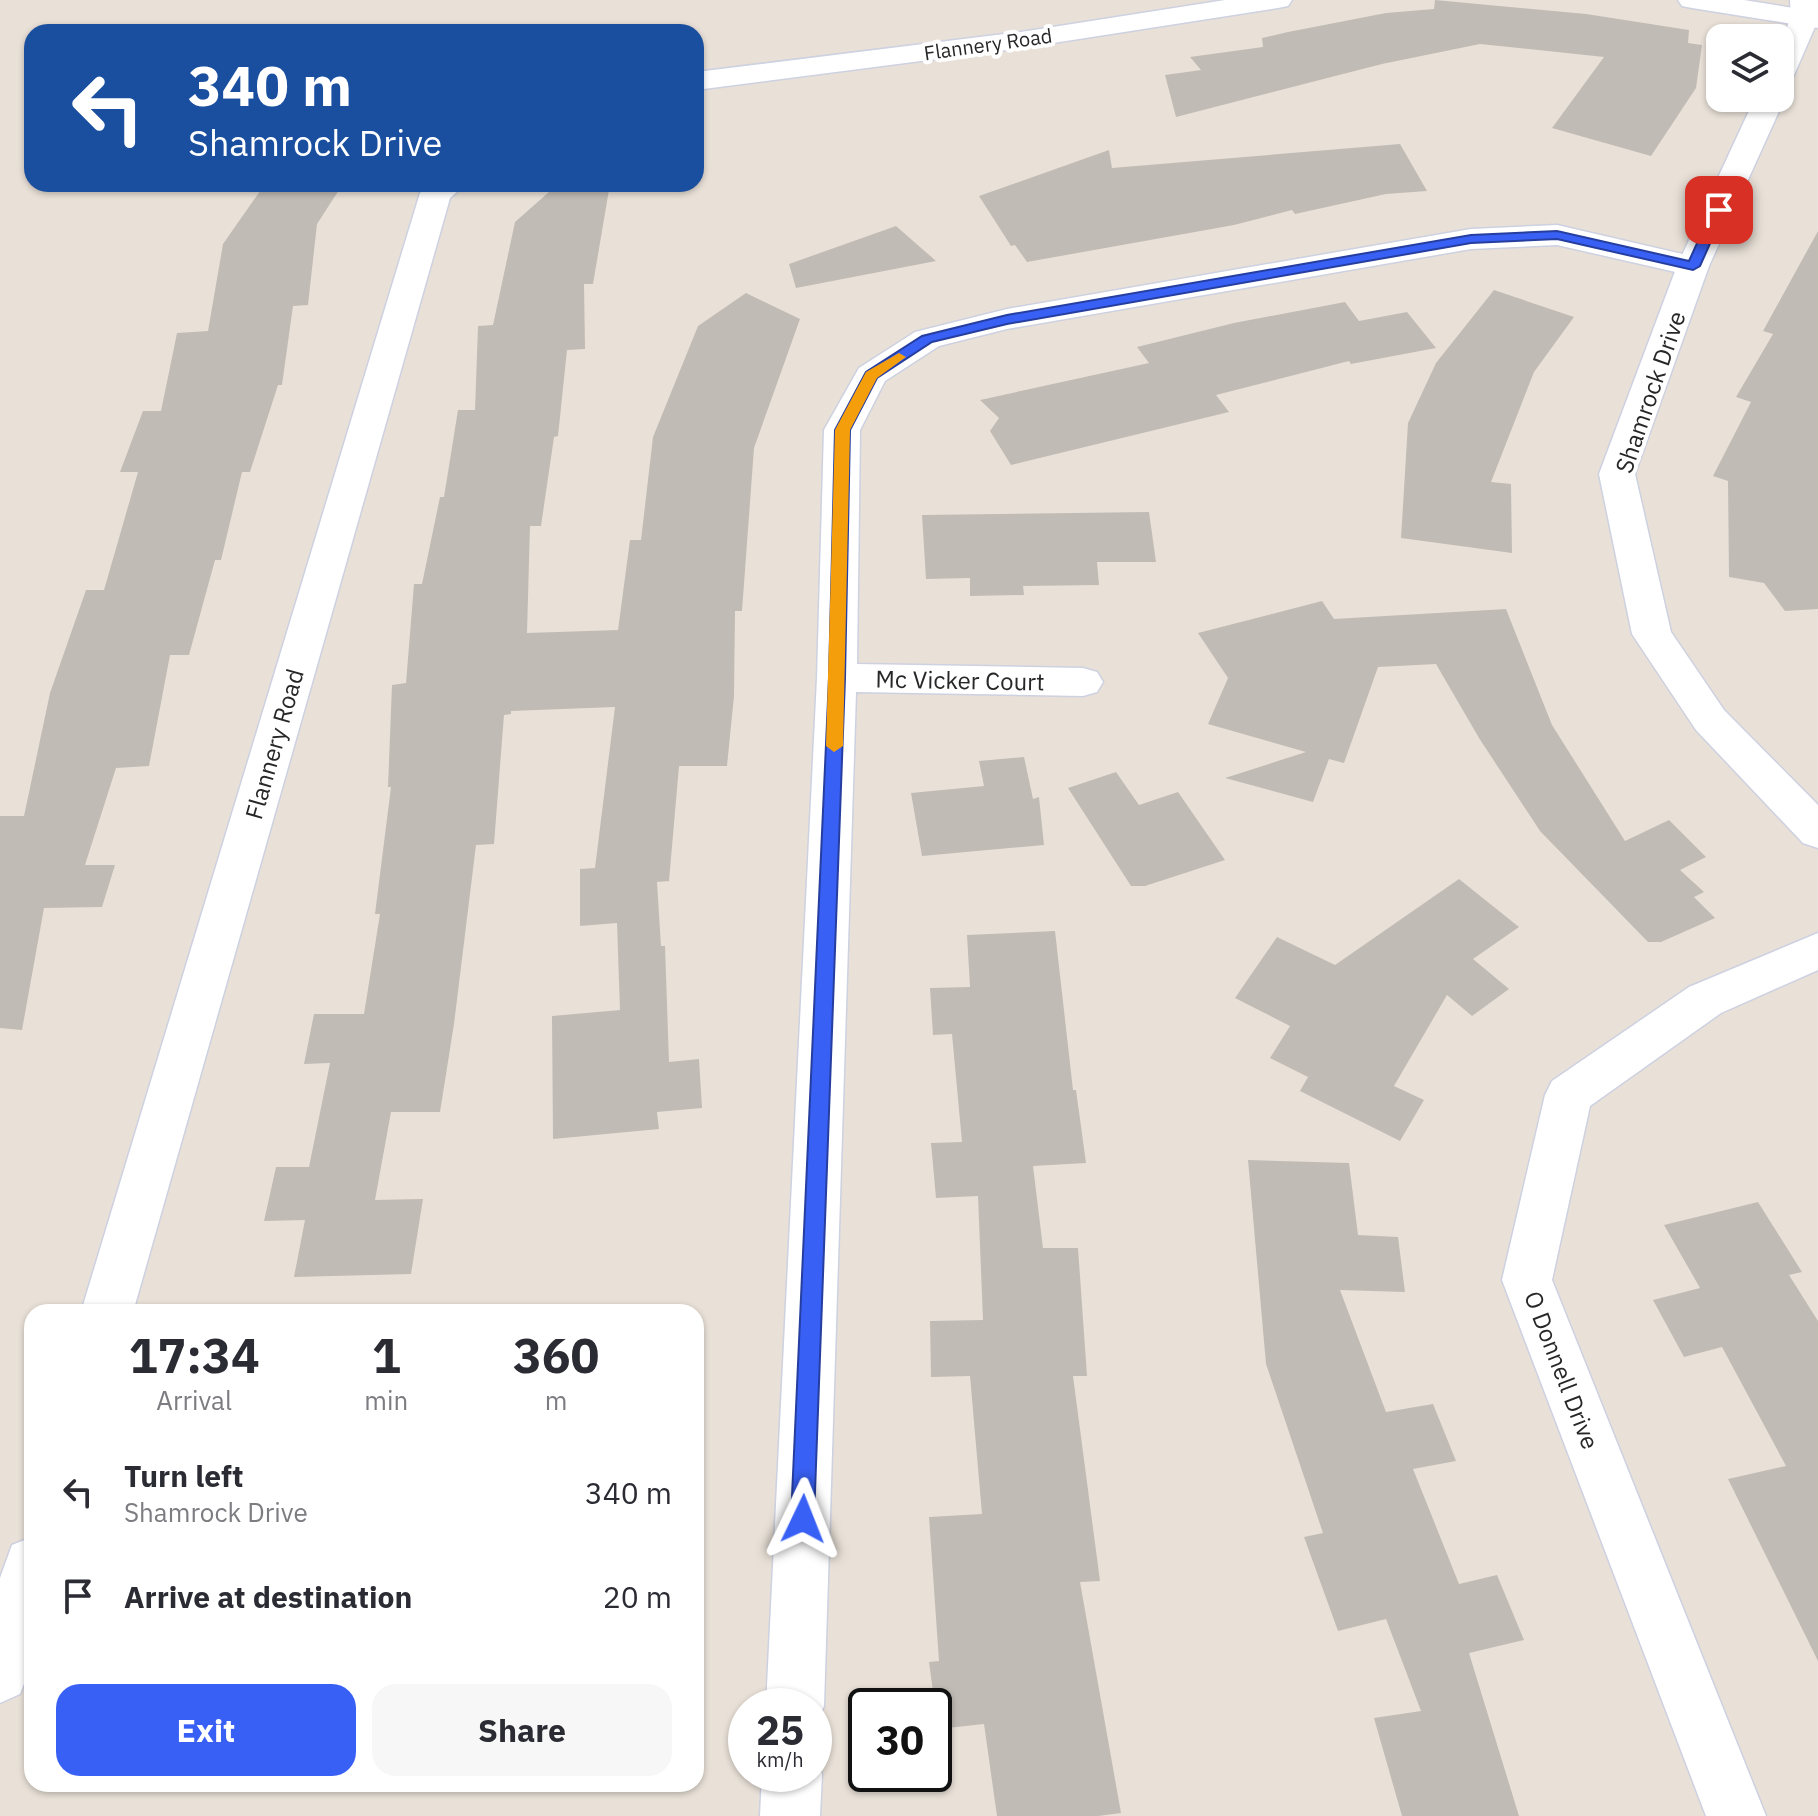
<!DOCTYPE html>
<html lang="en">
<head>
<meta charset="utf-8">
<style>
  :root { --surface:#fff; --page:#f7f7f7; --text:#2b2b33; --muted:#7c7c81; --accent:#3960f5 }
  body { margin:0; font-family:"IBM Plex Sans",sans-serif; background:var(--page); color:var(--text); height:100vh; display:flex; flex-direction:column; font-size:30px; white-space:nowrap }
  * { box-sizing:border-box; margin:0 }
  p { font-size:26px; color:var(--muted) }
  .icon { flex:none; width:44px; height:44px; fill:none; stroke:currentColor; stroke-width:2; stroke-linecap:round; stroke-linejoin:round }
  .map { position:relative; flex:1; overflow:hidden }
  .panel { position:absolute; left:24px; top:1304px; width:680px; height:488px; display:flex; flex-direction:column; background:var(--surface); border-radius:24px; box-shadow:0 2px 6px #0004 }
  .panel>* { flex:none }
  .banner { position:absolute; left:24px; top:24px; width:680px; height:168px; border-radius:24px; box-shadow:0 2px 6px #0004; background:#1a4fa0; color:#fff; overflow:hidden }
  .buttons { position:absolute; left:1706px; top:24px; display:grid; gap:16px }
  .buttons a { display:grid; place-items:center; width:88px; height:88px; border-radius:16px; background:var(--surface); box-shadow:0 2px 6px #0004; font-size:40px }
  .speed { position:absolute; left:728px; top:1688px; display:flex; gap:16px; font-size:40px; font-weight:700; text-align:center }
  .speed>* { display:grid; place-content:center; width:104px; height:104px; border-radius:50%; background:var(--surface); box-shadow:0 2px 6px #0004; line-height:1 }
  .speed small { font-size:20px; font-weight:400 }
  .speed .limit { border:4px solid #111; border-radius:12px; background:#fff; color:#111 }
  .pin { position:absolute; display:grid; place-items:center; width:68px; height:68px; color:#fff; margin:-34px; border-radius:16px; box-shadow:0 4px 12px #0006 }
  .me { position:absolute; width:88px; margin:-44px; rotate:2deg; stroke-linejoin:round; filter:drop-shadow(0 0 6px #0008) }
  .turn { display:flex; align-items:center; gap:28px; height:168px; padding:0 32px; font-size:36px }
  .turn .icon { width:104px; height:104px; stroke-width:2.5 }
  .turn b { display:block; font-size:56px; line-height:68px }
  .eta { display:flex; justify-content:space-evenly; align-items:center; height:136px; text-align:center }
  .eta b { font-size:48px; font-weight:700; line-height:56px }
  .primary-button { display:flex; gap:16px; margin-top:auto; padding:16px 32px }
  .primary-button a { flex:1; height:92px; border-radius:24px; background:var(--accent); color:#fff; font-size:32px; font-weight:700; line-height:92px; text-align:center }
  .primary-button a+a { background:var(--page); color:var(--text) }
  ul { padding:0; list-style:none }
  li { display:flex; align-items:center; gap:24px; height:104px; padding:0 32px }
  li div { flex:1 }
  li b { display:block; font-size:30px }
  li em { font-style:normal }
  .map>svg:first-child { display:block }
</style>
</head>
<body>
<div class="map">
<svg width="1818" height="1816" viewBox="0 0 1818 1816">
  <rect width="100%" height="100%" fill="#e9e1d8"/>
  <path fill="#c1bbb5" d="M1435,0l151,14 103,16 -1,13 14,2 -6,43 -45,68 -99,-28 52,-71 -124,-13 -98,20 -206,53 -11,-42 36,-5 -11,-13 73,-10 -1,-9 26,-6 98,-19 48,-4z
    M1400,144l27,47 -41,3 -91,20 -3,-4 -58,15 -207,37 -12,-17 -4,1 -32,-50 130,-46 3,18z
    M265,184l74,6 -22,34 -9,81 -15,1 -11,79h-4l-28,87h-8l-21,88h-6l-26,95h-19l-21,111 -33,2 -31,97h30l-13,42 -58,1 -22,122 -22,-2v-212h24l26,-123 36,-103h18l34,-118h-18l23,-61h18l16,-78 31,-2 15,-87z
    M558,184h52l-17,100h-9l1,65 -18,1 -9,86 -4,1 -13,89h-11l-3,107 91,-3 12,-90h11l12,-103 45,-111 48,-33 54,26 -46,129 -12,163h-7l-1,85 -7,70h-48l-10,115 -12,1 4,64h4l4,116 30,-3 3,49 -45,4 2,17 -106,10 -1,-123 68,-6 -3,-87 -37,3v-57l15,-1 20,-161 -104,4v3l-7,1 -10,129 -18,1 -22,179 -14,88h-49l-16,88 48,-1 -12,75 -117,3 11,-57 -41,1 12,-54h33l21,-104 -26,1 10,-50h50l16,-100h-5l16,-127h-3l4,-102 14,-2 8,-99h8l18,-87h4l14,-87h17l3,-84 15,-1 22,-103z
    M896,226l40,35 -140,27 -7,-24z
    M1818,231v378l-33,2 -21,-28 -35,-6 -1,-96 -15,-5 38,-74 -15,-5 37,-63 -10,-3z
    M1494,290l80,27 -40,55 -43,110 20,2 1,69 -111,-15 7,-115 28,-60z
    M1345,302l14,19 48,-9 29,36 -85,16 -2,-3 -133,34 13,17 -218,53 -21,-34 9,-13 -19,-18 169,-37 -12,-16 97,-24z
    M1149,512l7,50h-59l2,23 -76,1 1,9 -54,1v-18l-44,1 -4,-64z
    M1322,601l12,18 172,-10 46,116 73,116 44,-21 37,37 -26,13 24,22 -10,5 21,21 -54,24h-13l-108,-111 -61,-93 -43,-74 -58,3 -34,96 -15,-4 -16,43 -88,-24 81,-26 -98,-28 20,-46 -30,-45z
    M1024,757l9,42 6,-2 5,48 -122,11 -11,-63 73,-7 -5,-25z
    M1116,772l23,33 39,-13 47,68 -80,26h-14l-63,-98z
    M1459,879l60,48 -46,32 36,30 -37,27 -25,-21 -53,91 30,14 -24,41 -100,-50 8,-14 -38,-19 20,-32 -55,-28 42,-61 58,28z
    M1055,931l18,159h3l10,73 -53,3 10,82h35l9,128h-14l27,205 -20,1 41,231 -23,3h-101l-13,-92 -46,5 -9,-67 10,-1 -10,-144 53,-3 -12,-138 -39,1 -1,-56 53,-1 -5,-124 -42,2 -5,-55 31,-1 -10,-108 -19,1 -3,-47 40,-1 -3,-52z
    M1248,1160l101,3 9,72 40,2 7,55 -65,-2 46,122 47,-8 23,57 -43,8 46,115 38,-9 27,65 -55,13 50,163h-117l-28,-98 47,-7 -35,-92 -48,12 -34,-94 19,-4 -57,-169z
    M1758,1202l44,70 -13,3 29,46v340l-90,-182 58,-13 -64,-119 -38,10 -31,-57 47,-12 -36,-63z"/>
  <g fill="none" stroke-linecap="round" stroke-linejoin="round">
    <g stroke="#cdd1e0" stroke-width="3">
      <path id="minor" d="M1225,0h67l-4,6 -10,2 -257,40 -325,42v-18l325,-40z
        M1678,0h66l74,12v16l-126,-20 -10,-2z
        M429,184h37l-16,14 -317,1114h-52l339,-1119z
        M1557,225l147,34 5,7 -5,7 -11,3 -136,-31 -86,4 -464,80 -68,17 -54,35 -25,49 -3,234 226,4 14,4 6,10 -6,10 -14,4 -227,-4 -32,1014 -10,21v-21h-48l51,-1028 7,-248 35,-62 56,-36 92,-23 464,-80z
        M1818,933v37l-97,43 -131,93 -38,174 214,536h-60l-204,-536 43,-185 7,-14 137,-94z
        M32,1537v126l-12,31 -20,9v-125l12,-33z
        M814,1755l8,19 -2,42h-60l2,-42h52z"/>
    </g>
    <g stroke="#cdd1e0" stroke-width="3">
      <path id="tertiary" d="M1790,0h28v20l-24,55 -4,6 -10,3v-41l11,-25z
        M1780,92l5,6 -76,168 -74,208 36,158 53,78 94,95v43l-15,-5 -107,-113 -64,-96 -33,-160 78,-208 78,-168h25z"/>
    </g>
    <use href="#minor" fill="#fff" fill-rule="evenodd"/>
    <use href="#tertiary" fill="#fff" fill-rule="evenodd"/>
  </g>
  <path fill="#3960f5" stroke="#253e9f" stroke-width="2" d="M1719,206l6,4 -25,56 -7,4 -136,-31 -86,4 -464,81 -75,18 -55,36 -27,52 -5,248 -31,841 -3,8 -8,3 -8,-3 -4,-8 38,-841 6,-248 31,-58 56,-36 85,-21 464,-80 86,-4 132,30 23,-51z"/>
  <path fill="#f59e0b" d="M899,353l7,4 -29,21 -27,52 -7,316 -9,6 -8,-6 9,-316 31,-58z"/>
  <g text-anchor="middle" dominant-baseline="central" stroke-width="8" stroke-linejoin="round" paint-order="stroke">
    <g font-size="20" fill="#272727" stroke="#fff">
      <text transform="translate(988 44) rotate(-8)">Flannery Road</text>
    </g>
    <g font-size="24" fill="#272727" stroke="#fff">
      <text transform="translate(1650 392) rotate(-71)">Shamrock Drive</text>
      <text transform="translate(960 680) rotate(1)">Mc Vicker Court</text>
      <text transform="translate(274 744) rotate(-74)">Flannery Road</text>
      <text transform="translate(1562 1370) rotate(69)">O Donnell Drive</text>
    </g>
  </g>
</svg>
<div class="buttons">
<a><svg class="icon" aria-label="layers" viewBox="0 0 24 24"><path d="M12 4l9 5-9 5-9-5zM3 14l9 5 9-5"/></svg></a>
</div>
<div class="speed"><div>25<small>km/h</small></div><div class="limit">30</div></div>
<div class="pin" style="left:1719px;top:210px;background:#d93025"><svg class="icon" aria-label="arrive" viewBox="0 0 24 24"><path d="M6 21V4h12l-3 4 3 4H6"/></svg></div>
<svg class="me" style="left:803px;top:1519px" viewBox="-20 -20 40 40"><path d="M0-17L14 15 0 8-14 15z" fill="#3960f5" stroke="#fff" stroke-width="4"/></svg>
<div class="banner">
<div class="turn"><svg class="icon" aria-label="left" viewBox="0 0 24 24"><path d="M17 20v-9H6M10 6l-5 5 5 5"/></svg><div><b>340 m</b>Shamrock Drive</div></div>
</div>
<section class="panel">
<div class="eta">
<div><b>17:34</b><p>Arrival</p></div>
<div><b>1</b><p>min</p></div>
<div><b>360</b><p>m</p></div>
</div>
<ul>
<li><svg class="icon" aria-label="left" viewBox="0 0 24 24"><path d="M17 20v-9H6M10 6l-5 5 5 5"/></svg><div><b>Turn left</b><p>Shamrock Drive</p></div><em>340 m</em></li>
<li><svg class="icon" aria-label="arrive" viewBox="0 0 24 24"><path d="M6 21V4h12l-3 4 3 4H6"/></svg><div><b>Arrive at destination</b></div><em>20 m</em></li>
</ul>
<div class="primary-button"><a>Exit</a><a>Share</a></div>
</section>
</div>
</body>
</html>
